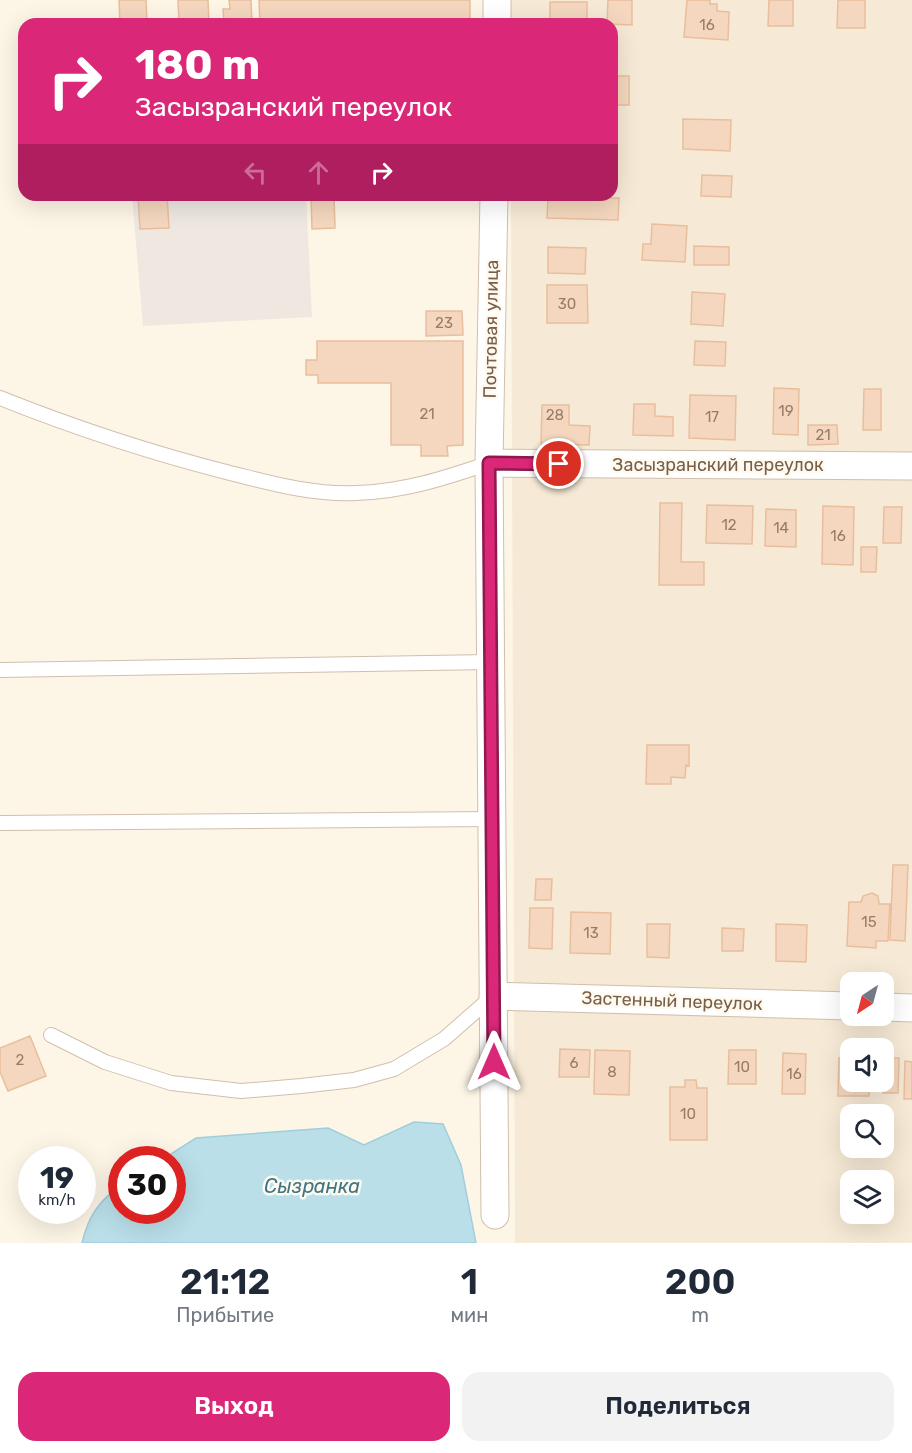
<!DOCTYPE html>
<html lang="ru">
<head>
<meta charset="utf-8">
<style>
  :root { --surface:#fff; --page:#f2f2f3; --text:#1f2937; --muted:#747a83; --accent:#db2777 }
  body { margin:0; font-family:Rubik,sans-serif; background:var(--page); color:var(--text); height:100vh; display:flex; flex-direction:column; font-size:22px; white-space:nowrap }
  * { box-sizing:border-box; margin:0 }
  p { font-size:20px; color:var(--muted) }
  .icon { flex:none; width:33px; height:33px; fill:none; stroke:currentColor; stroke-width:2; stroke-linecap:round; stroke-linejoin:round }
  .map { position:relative; height:1243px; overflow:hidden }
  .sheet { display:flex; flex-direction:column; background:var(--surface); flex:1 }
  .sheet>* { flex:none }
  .guide { position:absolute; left:18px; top:18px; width:600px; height:183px; border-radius:18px; box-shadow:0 6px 24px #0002; background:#db2777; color:#fff; overflow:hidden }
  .needle { width:39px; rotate:216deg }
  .tools { position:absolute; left:840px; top:972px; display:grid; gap:12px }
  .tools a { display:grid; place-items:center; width:54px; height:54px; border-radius:12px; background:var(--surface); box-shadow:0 6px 24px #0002; font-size:30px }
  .speed { position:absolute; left:18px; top:1146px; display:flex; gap:12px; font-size:30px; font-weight:700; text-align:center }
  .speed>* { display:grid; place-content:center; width:78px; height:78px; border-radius:50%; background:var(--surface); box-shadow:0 6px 24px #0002; line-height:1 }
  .speed small { font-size:15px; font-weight:400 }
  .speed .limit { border:9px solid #d22; background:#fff; color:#111 }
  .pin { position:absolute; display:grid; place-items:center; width:51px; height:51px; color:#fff; margin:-26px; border:3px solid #fff; border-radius:50%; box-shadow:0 2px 6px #0007 }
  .me { position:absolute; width:66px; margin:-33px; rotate:0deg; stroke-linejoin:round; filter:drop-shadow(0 0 4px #0008) }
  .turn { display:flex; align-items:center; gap:21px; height:126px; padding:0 18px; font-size:27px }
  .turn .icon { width:78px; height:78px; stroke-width:2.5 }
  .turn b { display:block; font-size:42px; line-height:51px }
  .lanes { display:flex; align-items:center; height:57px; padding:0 18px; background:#0003; justify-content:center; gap:30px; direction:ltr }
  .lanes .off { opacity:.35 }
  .eta { display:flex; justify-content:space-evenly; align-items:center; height:102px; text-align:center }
  .eta b { font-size:36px; font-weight:600; line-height:42px }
  .cta { display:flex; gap:12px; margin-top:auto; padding:12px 18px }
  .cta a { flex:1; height:69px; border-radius:18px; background:var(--accent); color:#fff; font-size:24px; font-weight:600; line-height:69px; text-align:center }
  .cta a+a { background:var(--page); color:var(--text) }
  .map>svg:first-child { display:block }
</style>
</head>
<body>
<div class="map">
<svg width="912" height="1243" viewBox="0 0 912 1243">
  <rect width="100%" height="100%" fill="#fdf6e7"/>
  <path fill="#f6e9d5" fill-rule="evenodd" d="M510,0h402v1243h-397l-4,-1048h101v-171h-102zM850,982h34v34h-34zM850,1048h34v34h-34zM850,1114h34v34h-34zM850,1180h34v34h-34z"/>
  <path fill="#eee8e1" d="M132,195h174l6,122 -169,9z"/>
  <path fill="#badfe9" stroke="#a0cedb" stroke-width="1.5" d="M414,1122l29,2 18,41 15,78h-394c6,-26 17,-43 39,-57l1,24h50v-50l-9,-1 33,-21 132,-10 36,17z"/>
  <path fill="#f4d7be" stroke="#e8bf9d" stroke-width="1.5" d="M119,0h27l1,22 -27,1z
    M178,0h30l1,24h-30z
    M229,0h22l1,24h-28l-1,-15h7z
    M259,0h211v24h-210z
    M608,0h24v25l-25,-1z
    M687,0h23v4h7v7l12,1 -1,28 -44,-3z
    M769,0h24v26h-25z
    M838,0h27v28h-28z
    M550,2h37v22h-37z
    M612,76h17v29h-17z
    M683,119l48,1 -1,31 -47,-2z
    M702,175l30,1 -1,21 -30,-1z
    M138,195h29l2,33 -29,1z
    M311,195h23l1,33 -23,1z
    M548,197l71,1 -1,22 -71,-2z
    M652,224l35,2 -2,36 -43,-2 1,-16h8z
    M694,246l35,1v18h-35z
    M548,247l38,1 -1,26 -37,-1z
    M547,285h40l1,38h-41z
    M692,292l33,2 -2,32 -32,-2z
    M426,311h36l1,24 -37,1z
    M317,341h146v104l-16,1 1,10h-27v-11h-30v-62h-73v-8h-12v-15h11z
    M695,341l31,1 -1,24 -31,-1z
    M774,388l25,1 -1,46 -25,-1z
    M864,389h17v41h-18z
    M690,395l46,1 -1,44 -46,-2z
    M634,404h21v12l18,1v19l-40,-1z
    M542,405h27v20l21,1 -1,19 -48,-1z
    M808,425h29l1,19 -30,1z
    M660,503h22l-1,59h23v23h-45z
    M707,505l46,1 -1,38 -46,-1z
    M823,506l31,1 -1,58 -31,-1z
    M884,507h18l-1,36h-18z
    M766,509l30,1v37l-31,-1z
    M861,547h16l-1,25h-15z
    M647,745h42v21l-3,-1 -1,13 -14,-1v7h-25z
    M893,865h15l-3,76 -15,-1z
    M536,879h16l-1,21h-16z
    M872,893l6,3 1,8h11l-2,37h-12v7l-29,-2 2,-44h12l2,-6z
    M530,908h23l-1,41 -23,-1z
    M571,912l40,1 -1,41 -40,-1z
    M647,924h23l-1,34 -22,-1z
    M776,924l31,1 -1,37 -30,-1z
    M722,928l22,1 -1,22h-21z
    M30,1036l16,40 -38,15 -8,-19v-24z
    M560,1049l30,1 -1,27h-30z
    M595,1050l35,1 -1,44 -35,-1z
    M729,1050h27v34h-28z
    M783,1053l23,1 -1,40h-23z
    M839,1058h11v24h19v14h-31z
    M884,1058h15l-1,35h-15z
    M905,1061l7,1v37h-8z
    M685,1080h11l1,8h10v52h-37v-53h15z"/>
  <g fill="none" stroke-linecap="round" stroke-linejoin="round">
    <g stroke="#d0bfac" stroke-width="16">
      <path id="lane" d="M0,398c75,30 151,55 230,75 41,10 82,22 126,20 46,-1 90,-15 133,-30
        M0,670l490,-8
        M0,823l491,-4
        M51,1035l54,27 66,21 70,8 60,-5 53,-6 40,-11 50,-30 49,-43"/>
    </g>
    <g stroke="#d0bfac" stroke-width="29">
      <path id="street" d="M497,24v-24
        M494,195l-5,268 6,752
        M489,463l423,3
        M493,996l357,10
        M884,1007l28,1"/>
    </g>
    <use href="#lane" stroke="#fff" stroke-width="14"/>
    <use href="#street" stroke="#fff" stroke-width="27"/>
  </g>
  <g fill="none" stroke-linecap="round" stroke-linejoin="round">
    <g stroke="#8e194d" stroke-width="15">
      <path id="route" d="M494,1062l-5,-599 70,1"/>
    </g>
    <use href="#route" stroke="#db2777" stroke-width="10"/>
  </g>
  <g text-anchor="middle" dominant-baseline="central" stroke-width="5" stroke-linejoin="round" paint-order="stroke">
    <g font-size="15" fill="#987c67">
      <text x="707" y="25">16</text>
      <text x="567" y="304">30</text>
      <text x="444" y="323">23</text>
      <text x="786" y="411">19</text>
      <text x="427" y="414">21</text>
      <text x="555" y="415">28</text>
      <text x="712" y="417">17</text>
      <text x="823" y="435">21</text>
      <text x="729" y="525">12</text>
      <text x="781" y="528">14</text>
      <text x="838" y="536">16</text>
      <text x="869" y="922">15</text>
      <text x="591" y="933">13</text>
      <text x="20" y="1060">2</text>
      <text x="574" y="1063">6</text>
      <text x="742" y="1067">10</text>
      <text x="612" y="1072">8</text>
      <text x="794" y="1074">16</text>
      <text x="688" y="1114">10</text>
    </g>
    <g font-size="18" fill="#795e4a" stroke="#fffaef">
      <text transform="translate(491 329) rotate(-89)">Почтовая улица</text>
      <text x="718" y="465">Засызранский переулок</text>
      <text transform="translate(672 1001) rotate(2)">Застенный переулок</text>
    </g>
    <g font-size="20" font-style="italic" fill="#3f7686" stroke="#fffaef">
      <text x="312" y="1186">Сызранка</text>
    </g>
  </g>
</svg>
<div class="tools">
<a><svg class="needle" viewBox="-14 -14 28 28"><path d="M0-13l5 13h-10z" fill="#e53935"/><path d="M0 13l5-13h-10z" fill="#747a83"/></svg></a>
<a><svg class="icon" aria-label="sound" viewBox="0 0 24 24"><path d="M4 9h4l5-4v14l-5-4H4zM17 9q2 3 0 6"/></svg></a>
<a><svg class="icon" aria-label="search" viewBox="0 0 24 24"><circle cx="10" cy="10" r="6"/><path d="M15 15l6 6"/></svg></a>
<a><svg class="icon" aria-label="layers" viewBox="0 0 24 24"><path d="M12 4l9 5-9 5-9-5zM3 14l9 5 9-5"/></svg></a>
</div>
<div class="speed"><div>19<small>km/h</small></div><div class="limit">30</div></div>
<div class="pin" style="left:559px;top:464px;background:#d93025"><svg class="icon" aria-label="arrive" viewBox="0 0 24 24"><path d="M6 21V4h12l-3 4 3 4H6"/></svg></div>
<svg class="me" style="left:494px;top:1062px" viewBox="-20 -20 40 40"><path d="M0-17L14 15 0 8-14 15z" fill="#db2777" stroke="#fff" stroke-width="4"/></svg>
<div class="guide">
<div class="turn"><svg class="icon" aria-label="right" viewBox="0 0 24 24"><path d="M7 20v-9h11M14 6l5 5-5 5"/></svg><div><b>180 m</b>Засызранский переулок</div></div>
<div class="lanes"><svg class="icon off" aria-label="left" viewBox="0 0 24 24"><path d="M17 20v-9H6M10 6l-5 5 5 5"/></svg><svg class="icon off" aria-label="ahead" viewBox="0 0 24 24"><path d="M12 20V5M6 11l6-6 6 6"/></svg><svg class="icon" aria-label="right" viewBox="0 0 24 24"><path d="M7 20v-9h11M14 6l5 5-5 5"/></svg></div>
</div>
</div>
<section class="sheet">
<div class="eta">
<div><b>21:12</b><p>Прибытие</p></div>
<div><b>1</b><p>мин</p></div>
<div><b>200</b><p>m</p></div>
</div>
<div class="cta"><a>Выход</a><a>Поделиться</a></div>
</section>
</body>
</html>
